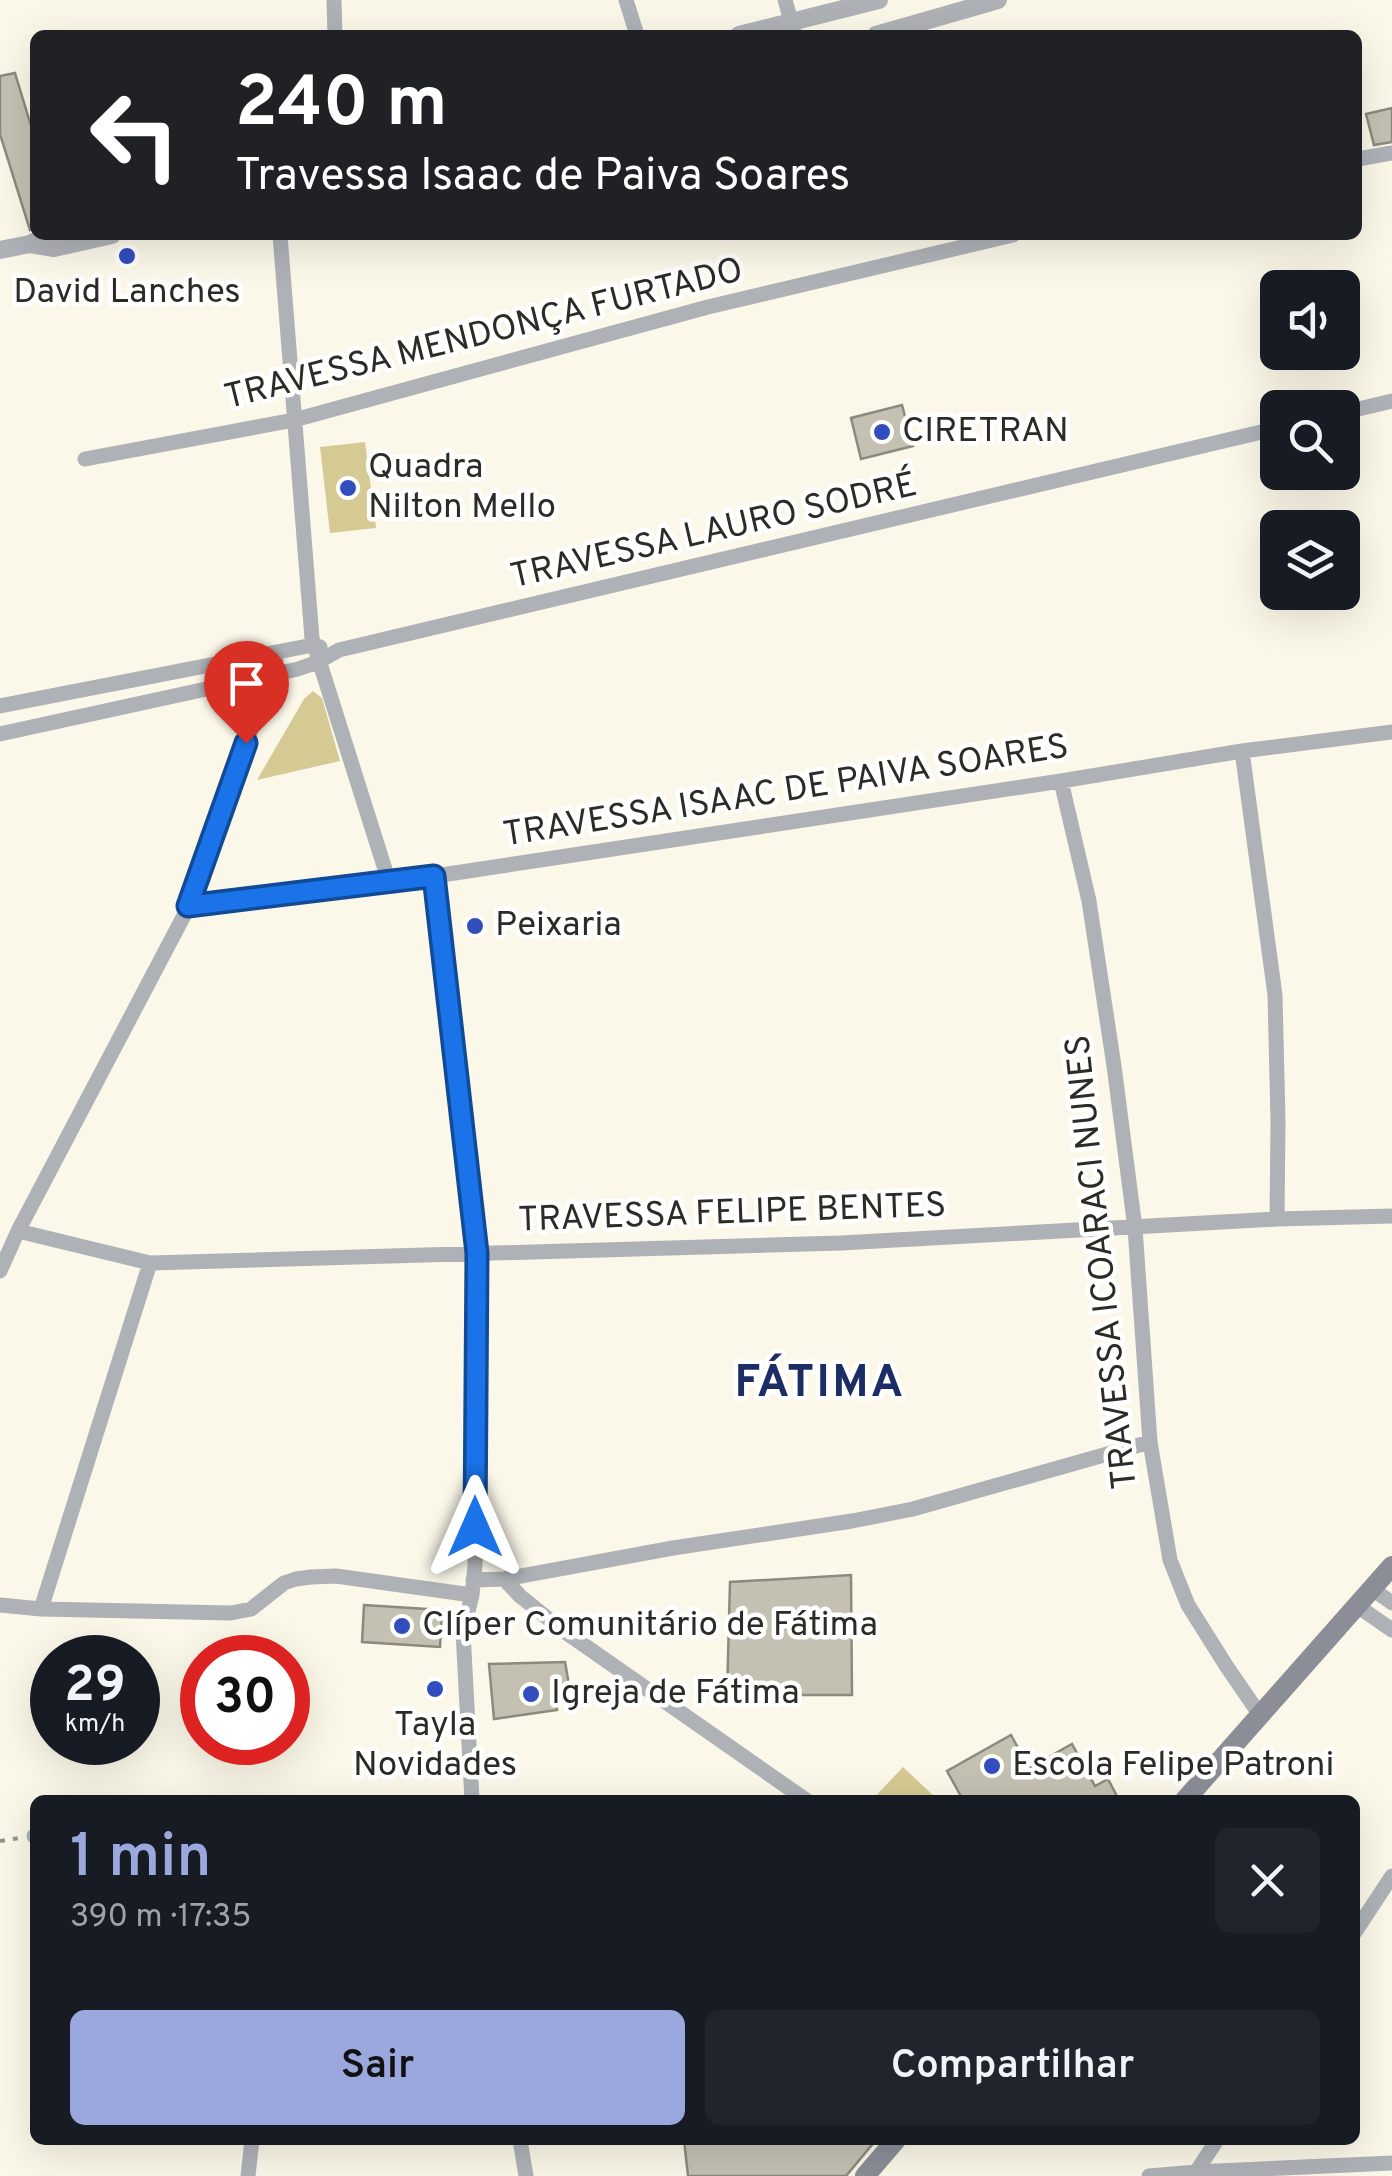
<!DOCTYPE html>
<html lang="pt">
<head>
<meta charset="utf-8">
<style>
  :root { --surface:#171b24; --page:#20242c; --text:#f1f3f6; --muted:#9ea1a6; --accent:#9ba8dd }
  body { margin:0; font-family:Overpass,sans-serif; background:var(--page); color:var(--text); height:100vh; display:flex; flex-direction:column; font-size:38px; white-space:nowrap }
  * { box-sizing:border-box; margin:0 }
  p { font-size:32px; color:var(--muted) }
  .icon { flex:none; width:55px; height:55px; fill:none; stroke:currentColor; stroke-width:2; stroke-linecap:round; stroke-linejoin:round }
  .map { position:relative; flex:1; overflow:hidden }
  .drawer { position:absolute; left:30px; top:1795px; width:1330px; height:350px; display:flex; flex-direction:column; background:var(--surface); border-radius:15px; box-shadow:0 10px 40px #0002 }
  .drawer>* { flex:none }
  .banner { position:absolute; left:30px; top:30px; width:1332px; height:210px; border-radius:15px; box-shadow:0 10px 40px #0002; background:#202124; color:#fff; overflow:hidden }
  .fabs { position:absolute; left:1260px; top:270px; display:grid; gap:20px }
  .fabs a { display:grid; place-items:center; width:100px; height:100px; border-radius:15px; background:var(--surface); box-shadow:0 10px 40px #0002; font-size:50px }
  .speed { position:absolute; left:30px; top:1635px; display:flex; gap:20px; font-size:50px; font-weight:700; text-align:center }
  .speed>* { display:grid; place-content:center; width:130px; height:130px; border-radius:50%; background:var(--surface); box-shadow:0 10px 40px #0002; line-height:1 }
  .speed small { font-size:25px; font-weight:400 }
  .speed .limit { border:15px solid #d22; background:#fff; color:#111 }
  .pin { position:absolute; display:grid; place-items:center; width:85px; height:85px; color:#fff; margin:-102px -42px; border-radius:50% 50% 50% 0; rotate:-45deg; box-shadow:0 0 10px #0007 }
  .pin .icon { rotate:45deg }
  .me { position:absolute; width:110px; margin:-55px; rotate:0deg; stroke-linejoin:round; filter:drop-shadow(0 0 8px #0008) }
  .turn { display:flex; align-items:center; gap:35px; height:210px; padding:0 40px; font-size:45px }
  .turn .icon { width:130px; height:130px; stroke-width:2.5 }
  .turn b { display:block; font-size:70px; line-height:85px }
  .round { display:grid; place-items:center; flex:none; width:105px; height:105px; border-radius:15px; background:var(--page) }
  .overview { display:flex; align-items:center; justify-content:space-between; height:170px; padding:0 40px }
  h1 { font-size:60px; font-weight:600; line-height:75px; color:var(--accent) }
  .primary-button { display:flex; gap:20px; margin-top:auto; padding:20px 40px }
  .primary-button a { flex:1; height:115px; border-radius:15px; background:var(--accent); color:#111; font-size:40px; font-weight:600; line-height:115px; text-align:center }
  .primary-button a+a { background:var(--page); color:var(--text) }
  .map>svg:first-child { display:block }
</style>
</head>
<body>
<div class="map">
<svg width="1392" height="2176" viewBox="0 0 1392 2176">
  <rect width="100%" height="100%" fill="#fbf8e9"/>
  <path fill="#d5ca93" d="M365,442l11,86 -46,5 -10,-86z
    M313,691l9,7 18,63 -83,19 47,-81z
    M903,1767l35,33h-66z"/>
  <path fill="#c4c1b3" stroke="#8c8a7d" stroke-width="2.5" d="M15,73l20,66v89l-5,2 -30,-96v-58z
    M1392,108v34l-18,3 -8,-31z
    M902,405l11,41 -52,13 -10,-41z
    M851,1575l1,120h-125l3,-113z
    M364,1605l78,5 -2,37 -78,-5z
    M565,1662l7,40 -16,1 1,7 -63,9 -5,-55z
    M1011,1735l18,33 43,-24 23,42 13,-7 11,21h-156l-16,-29z
    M684,2140h192l-30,36h-158z"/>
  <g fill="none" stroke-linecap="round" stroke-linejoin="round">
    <path stroke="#97958a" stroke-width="4" stroke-dasharray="5 8" stroke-linecap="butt" d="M0,1841l19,-3"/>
    <path stroke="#aeb1b6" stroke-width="15" d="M334,0l1,35
      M626,0l11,35
      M785,0l10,35
      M1358,159l34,-6
      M280,235l32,403 77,244
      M1342,413l50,-12
      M85,459l209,-39 414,-113 305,-72
      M0,706l313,-61 7,2
      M0,734l298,-65 20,-7 21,-12 939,-222
      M1242,751l33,244 3,126 -1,98
      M1061,781l28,120 25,165 21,162 15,214 20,118 18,45 39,62 33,48
      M435,876l42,377 -2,313 -3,29 -9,37 9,168
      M189,906l246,-30 626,-95 181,-30 150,-19
      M18,1231l132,32 691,-20 436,-24 115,-3
      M0,1271l18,-40 171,-325 89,-253
      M504,1579l16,17 41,33 245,171
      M473,1580l31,-1 169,-31 179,-27 61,-12 237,-67
      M1371,1588l21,15
      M0,1605l41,4 190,4 20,-4 33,-26 12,-4 15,-2 25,-1 136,19
      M1356,1605l36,25
      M41,1609l109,-346
      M34,1836h1
      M1355,1932l37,-56
      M520,2140l6,36
      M1196,2172l21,-32
      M248,2176l4,-36
      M1149,2176l47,-4 196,-9"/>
    <path stroke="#aeb1b6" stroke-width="18" d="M739,35l140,-35
      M876,35l122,-35
      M30,244l24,4 58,-13
      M0,250l30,-6 19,-9"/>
    <path stroke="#8b8e97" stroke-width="20" d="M1185,1800l207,-234
      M865,2176l31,-36"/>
  </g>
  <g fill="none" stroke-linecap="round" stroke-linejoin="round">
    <g stroke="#114b97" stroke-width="25">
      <path id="route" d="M246,743l-58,163 246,-30 43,377 -2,274"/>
    </g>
    <use href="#route" stroke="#1a73e8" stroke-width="18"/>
  </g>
  <g fill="#324dbe" stroke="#fff" stroke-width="4">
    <circle cx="127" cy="256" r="10"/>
    <circle cx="882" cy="432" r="10"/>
    <circle cx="348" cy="488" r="10"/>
    <circle cx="475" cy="926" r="10"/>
    <circle cx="402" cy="1626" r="10"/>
    <circle cx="435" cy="1689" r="10"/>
    <circle cx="531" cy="1694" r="10"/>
    <circle cx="992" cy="1766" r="10"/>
  </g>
  <g text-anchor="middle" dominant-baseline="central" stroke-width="9" stroke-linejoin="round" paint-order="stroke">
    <g font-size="35" fill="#2c2b25" stroke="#fff" text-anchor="start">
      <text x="127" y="293" text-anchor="middle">David Lanches</text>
      <text x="902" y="432">CIRETRAN</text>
      <text x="368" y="468">Quadra<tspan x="368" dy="40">Nilton Mello</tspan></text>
      <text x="495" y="926">Peixaria</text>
      <text x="422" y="1626">Clíper Comunitário de Fátima</text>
      <text x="551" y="1694">Igreja de Fátima</text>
      <text x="435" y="1726" text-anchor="middle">Tayla<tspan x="435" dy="40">Novidades</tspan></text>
      <text x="1012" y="1766">Escola Felipe Patroni</text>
    </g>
    <g font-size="35" fill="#2c2b25" stroke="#fff">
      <text transform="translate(484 335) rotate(-14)">TRAVESSA MENDONÇA FURTADO</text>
      <text transform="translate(714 532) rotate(-13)">TRAVESSA LAURO SODRÉ</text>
      <text transform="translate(786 792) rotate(-9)">TRAVESSA ISAAC DE PAIVA SOARES</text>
      <text transform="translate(732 1214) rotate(-2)">TRAVESSA FELIPE BENTES</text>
      <text transform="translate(1103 1262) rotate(-96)">TRAVESSA ICOARACI NUNES</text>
    </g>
    <g font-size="45" font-weight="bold" letter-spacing="2.5" fill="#1c2c64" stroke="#fff">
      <text x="820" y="1384">FÁTIMA</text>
    </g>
  </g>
</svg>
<div class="fabs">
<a><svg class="icon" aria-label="sound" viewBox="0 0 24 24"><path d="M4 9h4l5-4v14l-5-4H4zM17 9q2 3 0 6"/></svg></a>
<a><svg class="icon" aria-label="search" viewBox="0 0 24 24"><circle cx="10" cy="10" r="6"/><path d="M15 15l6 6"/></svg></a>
<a><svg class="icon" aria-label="layers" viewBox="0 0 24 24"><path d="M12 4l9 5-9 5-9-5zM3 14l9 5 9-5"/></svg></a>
</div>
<div class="speed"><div>29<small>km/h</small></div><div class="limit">30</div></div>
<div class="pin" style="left:246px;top:743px;background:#d93025"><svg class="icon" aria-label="arrive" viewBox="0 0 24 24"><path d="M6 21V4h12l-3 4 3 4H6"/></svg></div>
<svg class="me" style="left:475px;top:1527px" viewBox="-20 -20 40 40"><path d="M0-17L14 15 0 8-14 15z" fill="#1a73e8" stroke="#fff" stroke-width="4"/></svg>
<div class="banner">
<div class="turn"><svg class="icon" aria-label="left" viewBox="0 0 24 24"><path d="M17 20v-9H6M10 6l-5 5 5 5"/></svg><div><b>240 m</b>Travessa Isaac de Paiva Soares</div></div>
</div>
<section class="drawer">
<div class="overview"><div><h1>1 min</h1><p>390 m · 17:35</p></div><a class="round"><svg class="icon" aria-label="close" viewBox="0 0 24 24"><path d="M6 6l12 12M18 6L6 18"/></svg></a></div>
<div class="primary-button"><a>Sair</a><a>Compartilhar</a></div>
</section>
</div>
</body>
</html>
